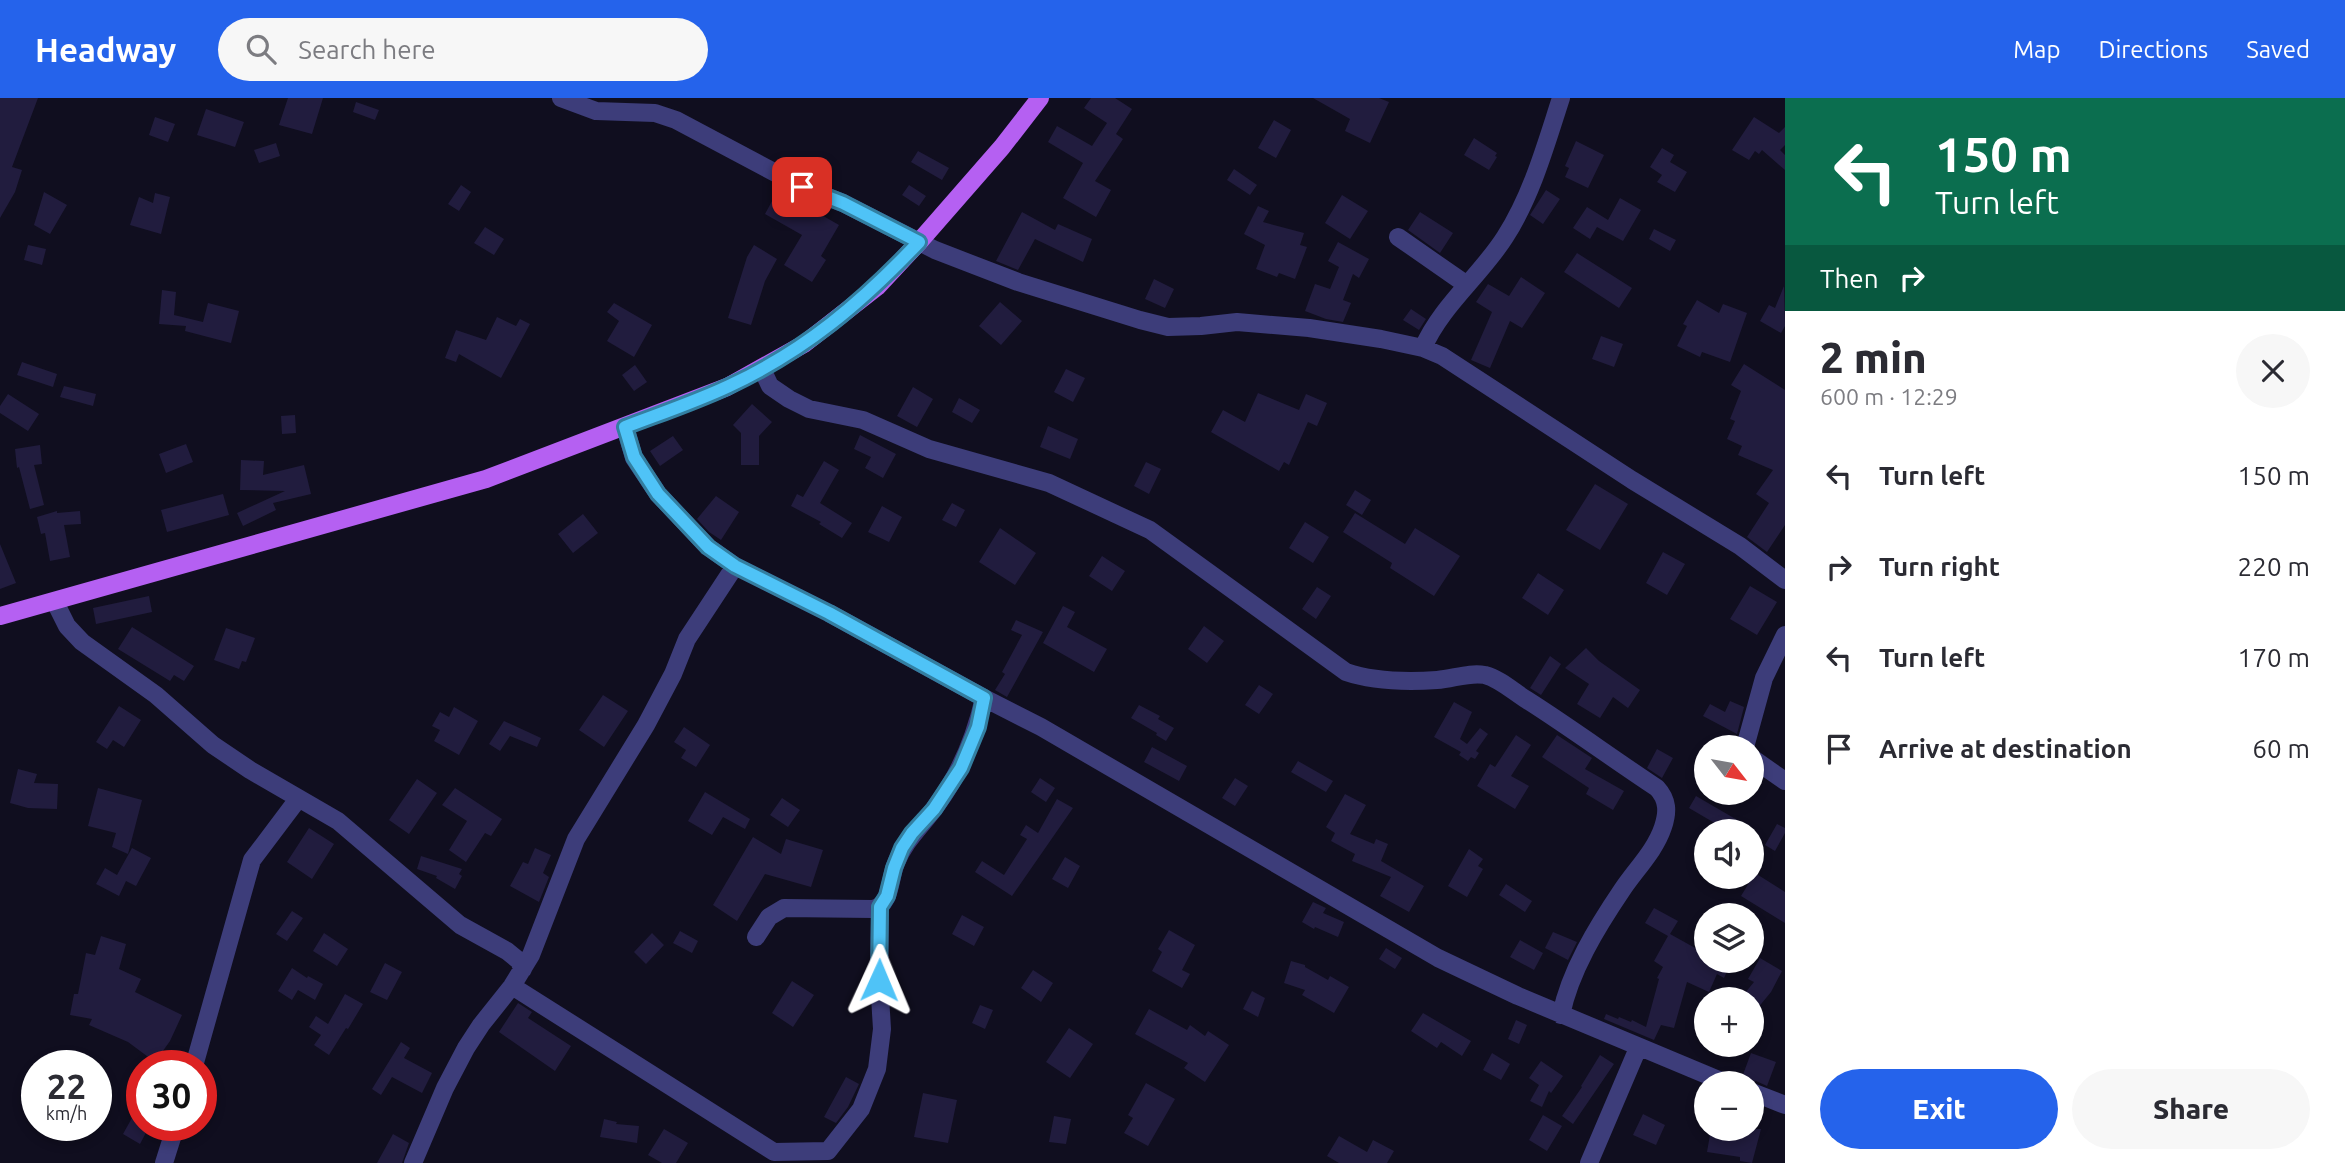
<!DOCTYPE html>
<html lang="en">
<head>
<meta charset="utf-8">
<style>
  :root { --surface:#fff; --page:#f7f7f7; --text:#2b2b33; --muted:#7c7c81; --accent:#2563eb }
  body { margin:0; font-family:Ubuntu,sans-serif; background:var(--page); color:var(--text); height:100vh; display:flex; flex-direction:column; font-size:26px; white-space:nowrap }
  * { box-sizing:border-box; margin:0 }
  p { font-size:23px; color:var(--muted) }
  .icon { flex:none; width:38px; height:38px; fill:none; stroke:currentColor; stroke-width:2; stroke-linecap:round; stroke-linejoin:round }
  .map { position:relative; flex:1; overflow:hidden }
  .drawer { display:flex; flex-direction:column; background:var(--surface); width:560px }
  .drawer>* { flex:none }
  .guide { background:#0b6e4f; color:#fff; overflow:hidden }
  .needle { width:46px; rotate:121deg }
  .fabs { position:absolute; left:1694px; top:637px; display:grid; gap:14px }
  .fabs a { display:grid; place-items:center; width:70px; height:70px; border-radius:50%; background:var(--surface); box-shadow:0 4px 10px #0003; font-size:35px }
  .speed { position:absolute; left:21px; top:952px; display:flex; gap:14px; font-size:35px; font-weight:700; text-align:center }
  .speed>* { display:grid; place-content:center; width:91px; height:91px; border-radius:50%; background:var(--surface); box-shadow:0 4px 10px #0003; line-height:1 }
  .speed small { font-size:18px; font-weight:400 }
  .speed .limit { border:10px solid #d22; background:#fff; color:#111 }
  .pin { position:absolute; display:grid; place-items:center; width:60px; height:60px; color:#fff; margin:-30px; border-radius:14px; box-shadow:0 4px 10px #0006 }
  .me { position:absolute; width:77px; margin:-38px; rotate:1deg; stroke-linejoin:round; filter:drop-shadow(0 0 5px #0008) }
  .turn { display:flex; align-items:center; gap:24px; height:147px; padding:0 35px; font-size:32px }
  .turn .icon { width:91px; height:91px; stroke-width:2.5 }
  .turn b { display:block; font-size:49px; line-height:60px }
  .then { display:flex; align-items:center; height:66px; padding:0 35px; background:#0003; gap:14px; font-size:26px }
  .round { display:grid; place-items:center; flex:none; width:74px; height:74px; border-radius:37px; background:var(--page) }
  .head { display:flex; align-items:center; justify-content:space-between; height:119px; padding:0 35px }
  h1 { font-size:42px; font-weight:800; line-height:52px }
  .action { display:flex; gap:14px; margin-top:auto; padding:14px 35px }
  .action a { flex:1; height:80px; border-radius:42px; background:var(--accent); color:#fff; font-size:28px; font-weight:800; line-height:80px; text-align:center }
  .action a+a { background:var(--page); color:var(--text) }
  ul { padding:0; list-style:none }
  li { display:flex; align-items:center; gap:21px; height:91px; padding:0 35px }
  li div { flex:1 }
  li b { display:block; font-size:26px }
  li em { font-style:normal }
  header { display:flex; align-items:center; gap:42px; box-sizing:border-box; height:98px; padding:0 35px; background:var(--accent); color:#fff }
  header strong { font-size:33px }
  nav { display:flex; gap:38px; margin-inline-start:auto; font-size:24px }
  .search { width:490px; height:63px; background:var(--page); display:flex; align-items:center; gap:18px; box-sizing:border-box; padding:0 24px; border-radius:38px; color:var(--muted); font-size:26px }
  main { display:flex; flex:1; min-height:0 }
  .map>svg:first-child { display:block }
</style>
</head>
<body>
<header>
<strong>Headway</strong>
<div class="search"><svg class="icon" aria-label="search" viewBox="0 0 24 24"><circle cx="10" cy="10" r="6"/><path d="M15 15l6 6"/></svg>Search here</div>
<nav><a>Map</a><a>Directions</a><a>Saved</a></nav>
</header>
<main>
<div class="map">
<svg width="1785" height="1065" viewBox="0 0 1785 1065">
  <rect width="100%" height="100%" fill="#100e1f"/>
  <path fill="#211c3e" d="M0,0h38l-26,69 10,3 -7,22 -15,26z
    M288,0h35l-11,36 -33,-9z
    M1091,0h24l17,11 -16,25 7,5 -28,42 16,9 -15,27 -33,-19 20,-35 -35,-21 9,-16 35,20 15,-23 -23,-15z
    M1313,0h66l10,4 -19,41 -25,-12 5,-12z
    M356,4l23,8 -4,10 -22,-8z
    M206,11l38,13 -9,25 -38,-12z
    M155,19l20,7 -7,18 -19,-7z
    M1754,19l25,16 6,-6v18l-5,5 5,5v15l-23,-20 -3,4 -4,-3 -6,9 -17,-10z
    M1274,22l17,10 -15,28 -18,-10z
    M1474,40l23,15 -2,3 2,1 -8,13 -25,-15z
    M1576,43l28,14 -16,33 -23,-11 4,-9 -4,-2z
    M276,45l4,13 -21,7 -5,-13z
    M1662,50l12,7 -4,7 17,10 -12,20 -18,-10 5,-7 -12,-8z
    M918,53l31,17 -7,12 -31,-18z
    M1234,71l23,16 -7,10 -23,-15z
    M461,87l10,7 -12,19 -11,-7z
    M909,87l17,11 -7,10 -17,-11z
    M778,92l61,35 -18,31 5,4 -14,22 -28,-17 18,-30 -37,-21z
    M1546,92l14,9 -17,25 -13,-9z
    M44,94l23,13 -17,29 -16,-9z
    M155,95l15,4 -9,37 -31,-9 9,-28 14,6z
    M1342,97l26,16 -18,28 -25,-16z
    M1620,100l21,12 -18,31 -26,-14 -7,12 -17,-11 14,-21 21,13z
    M1258,108l11,5 -6,11 41,11 -4,12 7,2 -12,32 -16,-6 -2,4 -21,-8 9,-24 -21,-11z
    M1022,114l33,18 3,-6 34,15 -9,23 -48,-23 -17,31 -22,-9z
    M1420,114l33,21 -13,20 -32,-23z
    M485,129l19,12 -10,16 -20,-12z
    M1654,131l22,11 -6,11 -21,-12z
    M1338,144l31,17 -10,19 -6,-4 -10,26 8,3 -8,19 -17,-3 -21,-8 10,-27 15,5 9,-22 -11,-6z
    M28,147l18,4 -4,16 -18,-5z
    M754,147l23,14 -12,22 -14,44 -23,-7 19,-61z
    M1577,155l55,35 -13,20 -55,-36z
    M1521,179l24,16 -23,35 -12,-7 -20,47 -19,-8 21,-48 -16,-10 12,-18 21,12z
    M1154,181l20,10 -9,19 -20,-9z
    M1784,188l1,40 -4,7 -21,-12 9,-16 6,3z
    M162,192l14,2 -2,23 29,7 5,-19 31,8 -8,32 -46,-12 1,-5 -27,-2z
    M1697,202l22,13 4,-9 24,9 -17,49 -28,-10 -2,5 -23,-11 10,-20 -4,-2z
    M1000,204l22,19 -21,24 -22,-19z
    M614,205l38,22 -18,32 -27,-16 12,-20 -12,-9z
    M1411,211l15,10 -7,11 -16,-10z
    M497,219l19,9 4,-7 10,5 -29,54 -42,-24 -3,8 -11,-4 11,-28 30,10z
    M1601,238l22,8 -9,23 -22,-8z
    M22,264l35,12 -4,13 -36,-12z
    M1744,266l41,26v135l-18,27 -20,-15 22,-34 -13,-9 17,-24 -35,-15 4,-9 -15,-7 8,-18 -5,-2 11,-28 -10,-6z
    M635,267l12,17 -13,9 -12,-16z
    M1066,271l19,9 -12,24 -19,-10z
    M64,288l32,8 -3,12 -33,-9z
    M913,289l20,12 -16,28 -20,-11z
    M1258,295l41,17 7,-16 21,9 -10,23 -9,-4 -19,43 -5,-3 -5,9 -68,-39 12,-22 22,12z
    M8,296l31,20 -11,17 -28,-18v-7z
    M959,300l21,12 -8,13 -20,-11z
    M752,306l20,18 -13,14v29h-18v-32l-8,-8z
    M295,317l1,18 -14,1 -1,-18z
    M1048,328l30,13 -8,20 -30,-12z
    M860,337l36,19 -13,24 -18,-10 6,-11 -17,-8z
    M673,338l10,14 -23,16 -10,-15z
    M186,346l7,18 -27,11 -7,-19z
    M40,347l2,19 -8,1 10,40 -14,4 -11,-42 -2,1 -2,-19z
    M241,362l23,1 -1,14 41,-10 7,29 -38,9 3,7 -33,16 -6,-13 48,-22 -45,-1z
    M824,363l15,9 -19,33 32,20 -10,15 -23,-14 2,-2 -30,-16 6,-12 6,3z
    M1146,364l15,7 -12,25 -15,-8z
    M1595,386l33,20 -28,46 -34,-20z
    M1355,392l16,10 -9,15 -16,-10z
    M223,396l6,21 -62,17 -6,-22z
    M716,398l23,16 -18,28 -12,-8 -12,-13z
    M952,405l13,7 -9,17 -14,-7z
    M882,408l20,11 -13,25 -21,-10z
    M57,413v2l23,-2 1,13 -17,1 6,32 -20,4 -5,-28 -4,1 -4,-17z
    M1355,415l50,31 10,-16 45,28 -26,40 -44,-28 2,-5 -49,-31z
    M583,416l15,19 -25,20 -15,-19z
    M1305,424l24,15 -16,26 -24,-15z
    M1000,430l36,25 -21,32 -36,-23z
    M0,446l16,39 -16,6z
    M1663,454l22,12 -18,31 -21,-12z
    M1102,458l23,15 -13,20 -23,-15z
    M1538,475l26,17 -16,25 -26,-17z
    M1750,488l27,16 -20,33 -27,-16z
    M1317,489l14,9 -15,23 -14,-10z
    M149,498l3,16 -56,12 -3,-16z
    M1063,508l12,6 -8,15 40,22 -13,23 -51,-29z
    M1016,522l27,12 -36,65 -12,-7 10,-16 -3,-2 20,-37 -11,-5z
    M1204,528l20,15 -17,22 -19,-14z
    M132,529l62,39 -10,15 -10,-6 -4,6 -52,-32z
    M226,530l29,10 -9,24 -4,-1 -3,8 -25,-9z
    M1586,550l13,13 41,29 -12,18 -15,-11 -13,21 -23,-14 12,-20 -24,-16z
    M1550,558l11,8 -20,31 -11,-7z
    M1259,587l14,9 -14,20 -14,-9z
    M603,597l25,16 -24,36 -25,-17z
    M1730,603l14,6 -7,27 -34,-18 7,-12 15,8z
    M1454,604l18,10 -12,27 7,5 13,-16 8,6 -12,17 3,2 -4,6 -4,-2 -3,4 -9,-6 2,-3 -27,-15z
    M1139,607l21,11 -2,3 16,9 -8,13 -10,-6 1,-2 -26,-15z
    M119,608l22,14 -17,27 -11,-7 -6,9 -11,-7z
    M454,609l24,14 -19,34 -25,-14 6,-11 -8,-4 8,-14 9,5z
    M504,623l37,17 -4,9 -27,-11 -10,15 -11,-7z
    M684,629l26,18 -14,22 -15,-9 5,-8 -12,-8z
    M1516,637l15,10 -20,31 18,10 -14,23 -38,-23 13,-22 5,3z
    M1557,637l35,23 -7,11 39,22 -11,19 -27,-16 3,-6 -47,-31z
    M1152,649l35,19 -8,15 -35,-19z
    M1657,651l16,9 -11,20 -15,-10z
    M1298,663l35,20 -7,11 -35,-20z
    M18,671l19,5 -3,9 24,1 -1,25 -29,-1 -18,-5z
    M1040,680l15,10 -9,14 -15,-10z
    M1235,680l13,8 -13,20 -13,-8z
    M417,681l20,14 -28,41 -20,-14z
    M98,690l44,12 -14,54 -16,-7 4,-14 -28,-7z
    M455,690l47,31 -11,17 -6,-3 -19,29 -17,-12 18,-29 -25,-16z
    M705,694l45,27 -5,10 -22,-12 -11,18 -24,-14z
    M1345,696l21,11 -16,29 24,10 2,-5 12,5 -7,17 43,25 -15,26 -29,-16 11,-19 -39,-16 3,-7 -24,-13 4,-8 -9,-6z
    M1696,698l43,25 -6,10h-18l3,-6 -29,-17z
    M782,700l18,12 -12,17 -18,-12z
    M1057,701l16,9 -61,88 -37,-24 7,-11 22,14 23,-36 -7,-4 6,-10 12,8z
    M1777,726l8,4v5l-10,18 -10,-6z
    M309,730l25,16 -22,35 -25,-17z
    M753,739l28,17 5,-15 37,11 -12,37 -46,-13 -28,47 -24,-16z
    M132,750l19,10 -15,28 -10,-5 -7,15 -23,-12 9,-16 12,7z
    M535,750l16,7 -8,18 6,4 -10,25 -29,-16 13,-24 5,2z
    M1469,751l14,10 -5,7 5,3 -16,28 -19,-11z
    M421,758l41,13 -3,5 3,2 -7,13 -19,-11 1,-2 -20,-7z
    M1065,759l15,9 -12,22 -16,-9z
    M1755,775l30,19v31l-44,-27z
    M1506,786l26,17 -7,11 -26,-17z
    M1313,804l13,6 -3,5 21,9 -6,15 -23,-10 -1,2 -12,-7z
    M1654,810l24,13 -8,13 36,20v7h26l-8,17 -7,-4 -8,18 -22,-10 -13,46 -13,-3 -7,15 -50,-21 2,-5 12,5 1,-2 12,5 1,-2 14,7 13,-48 -2,-1 6,-11 -9,-6 14,-25 -23,-13z
    M292,813l11,7 -16,23 -11,-7z
    M962,817l22,12 -10,19 -22,-12z
    M1169,832l26,15 -13,25 8,4 -8,14 -30,-17 10,-19 -4,-3z
    M680,833l18,10 -6,12 -19,-10z
    M1553,834l24,10 -9,18 -23,-12z
    M324,835l24,16 -11,17 -24,-15z
    M652,835l12,12 -18,19 -12,-12z
    M101,838l25,8 -7,25 22,10 -6,13 47,23 -12,26 -15,21 -27,-20 -39,-17 3,-6 -22,-4 4,-21h4l8,-41 9,2z
    M1520,842l23,13 -9,17 -24,-13z
    M1386,850l16,10 -7,11 -16,-10z
    M1760,860l22,13 -11,21 -19,23v-16h-12l14,-17 -6,-3z
    M1291,863l14,4v2l23,13 2,-4 19,11 -15,26 -32,-18 3,-5 -21,-7z
    M385,865l17,9 -15,28 -17,-8z
    M292,870l15,10 1,-2 15,8 -8,16 -17,-10 -6,10 -14,-9z
    M1033,872l20,13 -12,19 -20,-14z
    M792,883l22,14 -21,32 -21,-14z
    M1252,893l13,7 -7,19 -15,-8z
    M345,896l18,10 -15,25 -2,-1 -17,27 -15,-10 7,-10 -12,-8 7,-11 12,8z
    M518,905l14,9 -4,6 43,28 -16,25 -56,-39z
    M980,907l13,5 -8,19 -13,-6z
    M1149,911l38,21 3,-5 15,11 3,-5 21,14 -24,37 -21,-14 4,-5 -53,-29z
    M1423,915l48,28 -9,15 -21,-14 -4,6 -26,-17z
    M1516,922l11,5 -8,19 -11,-5z
    M1069,930l24,16 -23,34 -24,-16z
    M401,944l9,6 -6,10 28,15 -10,20 -30,-16 -11,18 -9,-6z
    M1492,955l18,11 -9,16 -18,-10z
    M1751,955l25,9 -9,24 -11,-5 -15,-1z
    M1600,957l14,9 -41,60 -11,-8 20,-29 -1,-1z
    M1541,963l22,15 -12,17 -2,-2 -7,16 -12,-6 9,-16 -10,-7z
    M846,979l13,7 -11,23 -12,16 -12,-6z
    M1146,985l29,16 -27,47 -24,-13 9,-15 -5,-3z
    M923,995l34,7 -9,43 -34,-6z
    M142,1002v25h8l-10,19 -17,-10z
    M1643,1016l22,11 -9,20 -23,-10z
    M1543,1017l19,11 -15,25 -18,-11z
    M1054,1018l17,3 -5,25 -17,-2z
    M604,1021l13,3 -1,2 23,2 -2,17 -37,-6z
    M664,1031l24,14 -12,20h-14l-14,-8z
    M1711,1031l35,4 1,-4h14l-9,34 -12,-2v-4l-33,-5z
    M393,1036l16,9 -7,20h-25z
    M1339,1038l28,16 6,-12 21,11 -7,12h-48l-12,-7z"/>
  <g fill="none" stroke-linecap="round" stroke-linejoin="round">
    <path stroke="#3d3d7a" stroke-width="18" d="M561,0l35,13 59,2 21,7 126,67 41,16 92,47 83,32 122,38 28,7 33,-1 36,-4 72,6 72,11 42,9 19,8 190,124 108,66 45,34
      M1398,139l69,48
      M1423,250c18,-42 58,-73 82,-111 27,-42 41,-93 56,-139
      M762,271l8,17 19,13 20,10 54,11 66,29 120,34 101,47 196,142c29,10 61,10 91,8 16,-1 32,-8 48,-5 15,4 29,17 42,25 44,28 86,59 130,88 11,12 11,24 6,39 -8,24 -27,42 -41,63 -25,37 -52,81 -61,125
      M625,329l9,31 24,36 50,53 27,19 94,47 155,85 57,29 397,231 80,38 208,87
      M55,504l12,24 15,16 74,53 57,50 37,25 88,51 122,104 47,26 11,9 5,9
      M1745,649l19,-69 21,-43
      M1752,660l33,23
      M756,839l13,-20 15,-9 89,1c19,-5 16,-30 23,-46 9,-23 26,-37 40,-57 24,-32 39,-69 48,-108
      M512,888l262,166 54,-1 33,-42 16,-40 5,-40 -3,-49 1,-73
      M194,968l58,-206 46,-61
      M1752,994l33,13
      M164,1065l12,-38
      M413,1065l32,-75 21,-40 15,-23 31,-39 19,-31 45,-116 70,-114 27,-51 14,-35 48,-73
      M1589,1065l49,-115"/>
    <path stroke="#b560f2" stroke-width="18" d="M0,518l486,-137 241,-92 77,-43 73,-57 42,-45 83,-95 38,-49"/>
  </g>
  <g fill="none" stroke-linecap="round" stroke-linejoin="round">
    <g stroke="#337fa1" stroke-width="18">
      <path id="route" d="M802,89l41,16 76,39c-58,61 -113,108 -190,144 -34,16 -70,28 -104,41l9,30 24,37 50,53 27,19 94,47 155,85 -6,29 -17,41 -27,41 -22,24 -10,15 -8,20 -7,28 -7,11 -1,73"/>
    </g>
    <use href="#route" stroke="#4fc3f7" stroke-width="12"/>
  </g>
</svg>
<div class="fabs">
<a><svg class="needle" viewBox="-14 -14 28 28"><path d="M0-13l5 13h-10z" fill="#e53935"/><path d="M0 13l5-13h-10z" fill="#7c7c81"/></svg></a>
<a><svg class="icon" aria-label="sound" viewBox="0 0 24 24"><path d="M4 9h4l5-4v14l-5-4H4zM17 9q2 3 0 6"/></svg></a>
<a><svg class="icon" aria-label="layers" viewBox="0 0 24 24"><path d="M12 4l9 5-9 5-9-5zM3 14l9 5 9-5"/></svg></a>
<a>+</a>
<a>−</a>
</div>
<div class="speed"><div>22<small>km/h</small></div><div class="limit">30</div></div>
<div class="pin" style="left:802px;top:89px;background:#d93025"><svg class="icon" aria-label="arrive" viewBox="0 0 24 24"><path d="M6 21V4h12l-3 4 3 4H6"/></svg></div>
<svg class="me" style="left:879px;top:882px" viewBox="-20 -20 40 40"><path d="M0-17L14 15 0 8-14 15z" fill="#4fc3f7" stroke="#fff" stroke-width="4"/></svg>
</div>
<section class="drawer">
<div class="guide">
<div class="turn"><svg class="icon" aria-label="left" viewBox="0 0 24 24"><path d="M17 20v-9H6M10 6l-5 5 5 5"/></svg><div><b>150 m</b>Turn left</div></div>
<div class="then">Then<svg class="icon" aria-label="right" viewBox="0 0 24 24"><path d="M7 20v-9h11M14 6l5 5-5 5"/></svg></div>
</div>
<div class="head"><div><h1>2 min</h1><p>600 m · 12:29</p></div><a class="round"><svg class="icon" aria-label="close" viewBox="0 0 24 24"><path d="M6 6l12 12M18 6L6 18"/></svg></a></div>
<ul>
<li><svg class="icon" aria-label="left" viewBox="0 0 24 24"><path d="M17 20v-9H6M10 6l-5 5 5 5"/></svg><div><b>Turn left</b></div><em>150 m</em></li>
<li><svg class="icon" aria-label="right" viewBox="0 0 24 24"><path d="M7 20v-9h11M14 6l5 5-5 5"/></svg><div><b>Turn right</b></div><em>220 m</em></li>
<li><svg class="icon" aria-label="left" viewBox="0 0 24 24"><path d="M17 20v-9H6M10 6l-5 5 5 5"/></svg><div><b>Turn left</b></div><em>170 m</em></li>
<li><svg class="icon" aria-label="arrive" viewBox="0 0 24 24"><path d="M6 21V4h12l-3 4 3 4H6"/></svg><div><b>Arrive at destination</b></div><em>60 m</em></li>
</ul>
<div class="action"><a>Exit</a><a>Share</a></div>
</section>
</main>
</body>
</html>
